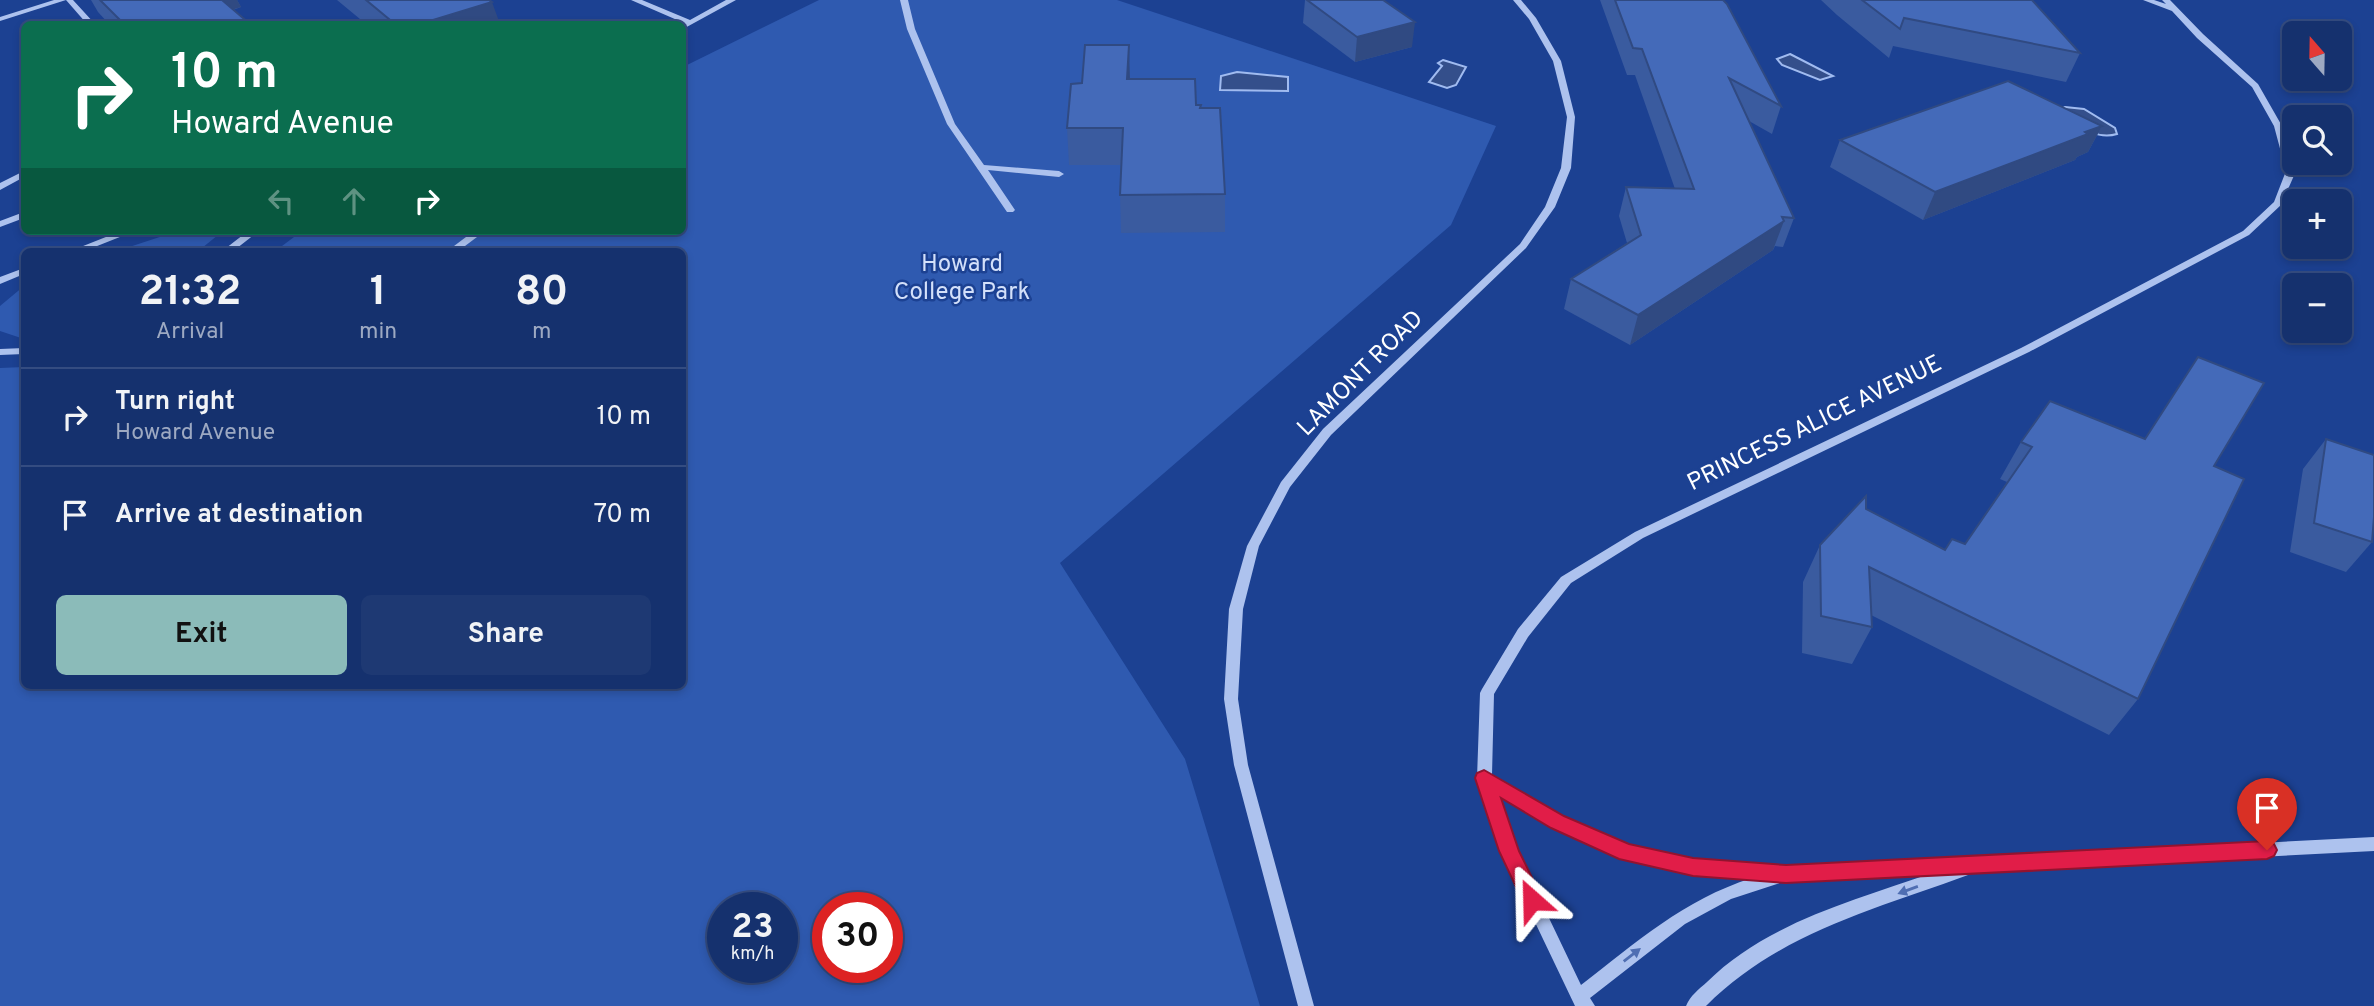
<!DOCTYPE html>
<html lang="en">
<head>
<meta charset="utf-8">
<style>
  :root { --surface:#15316e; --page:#1e3973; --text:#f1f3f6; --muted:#9da9c2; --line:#344c81; --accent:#8bbbb9 }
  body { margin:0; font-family:Overpass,sans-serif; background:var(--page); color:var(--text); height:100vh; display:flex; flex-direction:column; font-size:26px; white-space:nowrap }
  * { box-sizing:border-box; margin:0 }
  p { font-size:23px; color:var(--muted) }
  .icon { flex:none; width:38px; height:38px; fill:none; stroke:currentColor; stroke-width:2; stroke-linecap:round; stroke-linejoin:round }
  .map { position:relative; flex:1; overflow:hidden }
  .drawer { position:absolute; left:21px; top:248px; width:665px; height:441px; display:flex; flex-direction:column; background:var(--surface); border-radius:10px; box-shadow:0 4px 10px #0003,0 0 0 2px var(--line) }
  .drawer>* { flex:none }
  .hud { position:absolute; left:21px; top:21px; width:665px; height:214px; border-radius:10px; box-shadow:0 4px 10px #0003,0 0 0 2px var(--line); background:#0b6e4f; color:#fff; overflow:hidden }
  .needle { width:46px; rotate:340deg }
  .tools { position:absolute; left:2282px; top:21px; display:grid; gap:14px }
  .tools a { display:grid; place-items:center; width:70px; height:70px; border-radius:10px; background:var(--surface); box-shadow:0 4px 10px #0003,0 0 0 2px var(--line); font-size:35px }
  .speed { position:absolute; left:707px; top:892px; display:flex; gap:14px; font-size:35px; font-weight:700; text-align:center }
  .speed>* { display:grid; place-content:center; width:91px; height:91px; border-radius:50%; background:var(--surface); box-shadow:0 4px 10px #0003,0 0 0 2px var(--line); line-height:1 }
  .speed small { font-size:18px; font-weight:400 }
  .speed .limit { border:10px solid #d22; background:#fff; color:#111 }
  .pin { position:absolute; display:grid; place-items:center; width:60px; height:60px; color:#fff; margin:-72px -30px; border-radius:50% 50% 50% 0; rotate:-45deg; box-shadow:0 0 7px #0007 }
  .pin .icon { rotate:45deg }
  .me { position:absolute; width:77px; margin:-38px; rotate:335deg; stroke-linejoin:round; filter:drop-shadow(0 0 5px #0008) }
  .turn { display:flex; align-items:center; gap:24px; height:147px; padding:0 35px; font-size:32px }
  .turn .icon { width:91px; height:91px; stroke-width:2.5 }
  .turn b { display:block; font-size:49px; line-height:60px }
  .lanes { display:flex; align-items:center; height:66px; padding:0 35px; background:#0003; justify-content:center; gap:35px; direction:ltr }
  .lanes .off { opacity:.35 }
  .eta { display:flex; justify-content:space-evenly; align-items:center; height:119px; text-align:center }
  .eta b { font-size:42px; font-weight:700; line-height:49px }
  .button { display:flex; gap:14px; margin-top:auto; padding:14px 35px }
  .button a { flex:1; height:80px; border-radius:10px; background:var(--accent); color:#111; font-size:28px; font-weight:700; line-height:80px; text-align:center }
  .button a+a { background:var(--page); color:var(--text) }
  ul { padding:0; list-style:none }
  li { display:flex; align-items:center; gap:21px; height:98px; padding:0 35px; border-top:2px solid var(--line) }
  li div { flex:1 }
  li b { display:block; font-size:26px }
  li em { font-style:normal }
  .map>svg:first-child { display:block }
</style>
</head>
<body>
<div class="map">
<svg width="2374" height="1006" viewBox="0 0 2374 1006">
  <rect width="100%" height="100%" fill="#1c4192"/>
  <path fill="#2f5ab0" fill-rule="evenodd" d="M819,0h298l379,126 -45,99 -391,338 125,196 75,247h-1260v-638l24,-1v319h658v-434h-408l28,-21h380l1,-164zM723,908h59v60h-59zM828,908h59v60h-59z
    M178,231h45l-26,21h-83z
    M24,286v53l-24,-8v-25z"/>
  <path fill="#344f8b" stroke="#a0bbf0" stroke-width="2" d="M1790,54l43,22 -13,4 -38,-15 -5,-6z
    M1443,60l23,7 -10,18 -9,3 -18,-6 13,-16 -4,-3z
    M1237,72l51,5v14l-68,-1 1,-14z
    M2065,107l19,2 31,19 2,6c-23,7 -40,-11 -58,-24z"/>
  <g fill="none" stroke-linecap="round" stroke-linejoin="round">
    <path fill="#adc2ee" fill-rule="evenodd" d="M54,0h19l22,24h-8l-21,-24 -66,21v-4z
      M631,0h11l48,20 36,-20h10l-53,29 -1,-5 2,-1z
      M900,0h8l7,29 40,95 29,41 75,6 5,3 -5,3 -71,-7 27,40 -2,2h-6l-60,-88 -40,-95z
      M1513,0h8l15,18 25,43 14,56 -4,51 -16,39 -29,41 -195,187 -41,52 -31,59 -16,63 -5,90 10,66 66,241h-16l-64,-241 -10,-66 5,-90 18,-63 34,-64 42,-53 197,-185 25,-37 16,-39 6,-51 -14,-56 -24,-42z
      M2143,0h11l12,4 -4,-4h8l33,34 55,50 24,42 14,45 -15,34 -32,30 -220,117 -386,186 -72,45 -43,54 -34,57 -2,81 86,51 51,20 56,12 99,10 590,-31v14l-405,21 -1,3c-95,35 -189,58 -262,131h-20c4,-10 13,-17 21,-24 59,-59 148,-82 225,-109l-146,8 -55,18 -46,25 -95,74 5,8h-20l-74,-155 -24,-73 3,-85 2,-4 36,-60 43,-52 74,-45 386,-184 222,-117 31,-29 12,-31 -12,-45 -22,-39 -55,-49 -25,-27zM1497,793c35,23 71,45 110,60 47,17 96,21 145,25 -69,22 -115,64 -171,107l-64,-134z
      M24,171v6l-24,13v-7z
      M24,212v6l-24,9v-6z
      M121,231h14l-53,21h-14z
      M248,231h11l-27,21h-11z
      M474,231h11l-28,21h-11z
      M24,268v6l-24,10v-7z
      M24,348v6l-24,1v-6z"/>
  </g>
  <path fill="#3a5b9f" d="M91,0h146l4,7 -8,3 17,14h-141l-11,-12z
    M337,0h152l11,24h-134z
    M1305,0h78l29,47 -57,15 -52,-39z
    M1600,0h123l58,106 -9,28 -23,-13 45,97 -11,29 -8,-1 -2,4 -143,95 -66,-36 7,-30 56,-36 -8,-27 7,-29 49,2 -40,-114h-8z
    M1821,0h211l48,53 -14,29 -173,-36 -4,12 -52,-43z
    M1130,79l66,26 4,3 25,86v38l-104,1 -1,-38 1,-30h-52l-2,-37 15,-45z
    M2102,126l-14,26 -11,5 -2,3 -152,60 -93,-53 10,-27z
    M2326,439l46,103 -26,30 -56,-20 13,-83z
    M2021,442l193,24 -76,233 -29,36 -238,-120 1,12 -20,37 -50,-11 1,-71 17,-37 46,-36 79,41 20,-6 42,-62 -7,-3z"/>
  <path fill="#304a82" d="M207,0h30l4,7 -27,8z
    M492,2l8,22h-80z
    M1415,22l-3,25 -57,15 2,-25z
    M1129,45l1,35 -3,-1z
    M2102,126l-14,26 -11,5 -2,3 -152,60 12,-28z
    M1784,221l-11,29 -143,95 8,-30z"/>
  <path fill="#446ab9" stroke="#304a82" stroke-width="2" d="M100,0h122l28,24h-126z
    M366,0h123l3,2 -72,22h-25z
    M1307,0h76l32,22 -58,15z
    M1615,0h108l4,4 54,102 -52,-28 65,140 -12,-1 2,4 -146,94 -67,-36 70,-44 -15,-48 68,2 -52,-140 -9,-1z
    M1862,0h170l48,53 -176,-35 -4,11z
    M1085,45h44l-2,34h68l1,26h5l-1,3h20l5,86 -105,1 3,-67h-56l4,-44 11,-1z
    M2008,81l94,45 -17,6 3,2 -153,58 -95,-52z
    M2198,357l66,26 -50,83 30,13 -106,220 -269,-132 3,60 -51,-11 -1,-71 46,-49v13l79,41 7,-11 13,5 67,-97 -11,-5 29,-41 95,38z
    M2326,439l48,16v62l-2,25 -58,-19z"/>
  <defs><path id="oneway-solid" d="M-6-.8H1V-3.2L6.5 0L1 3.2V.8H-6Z" transform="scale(1.75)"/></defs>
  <g fill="#4f6eb2">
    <use href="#oneway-solid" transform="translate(1908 890) rotate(160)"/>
    <use href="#oneway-solid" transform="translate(1632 955) rotate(-38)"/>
  </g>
  <path fill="#e11d48" stroke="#92132f" stroke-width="2" d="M1484,770l80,46 65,28 64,14 93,7 481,-24 7,3 3,6 -3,6 -7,3 -481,24 -93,-7 -74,-17 -68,-31 -50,-30 18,53 24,49 -3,6 -8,3 -7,-3 -26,-55 -24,-73 2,-5z"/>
  <g text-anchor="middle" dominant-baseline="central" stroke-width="5" stroke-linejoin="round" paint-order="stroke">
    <g font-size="24" fill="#d3e0fa" stroke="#1c4192">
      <text x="962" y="265">Howard<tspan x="962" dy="28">College Park</tspan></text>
    </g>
    <g font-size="24" fill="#fff" stroke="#1c4192">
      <text transform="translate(1361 374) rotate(-45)">LAMONT ROAD</text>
      <text transform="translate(1815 424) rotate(-26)">PRINCESS ALICE AVENUE</text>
    </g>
  </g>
</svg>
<div class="tools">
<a><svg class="needle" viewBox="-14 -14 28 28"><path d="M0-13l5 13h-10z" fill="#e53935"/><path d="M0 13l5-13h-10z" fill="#9da9c2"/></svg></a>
<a><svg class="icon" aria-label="search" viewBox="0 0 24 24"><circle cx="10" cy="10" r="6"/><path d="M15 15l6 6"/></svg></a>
<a>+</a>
<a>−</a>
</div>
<div class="speed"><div>23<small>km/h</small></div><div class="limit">30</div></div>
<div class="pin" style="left:2267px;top:850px;background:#d93025"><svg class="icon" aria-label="arrive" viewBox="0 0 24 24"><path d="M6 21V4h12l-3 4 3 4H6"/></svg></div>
<svg class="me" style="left:1532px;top:900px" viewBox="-20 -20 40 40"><path d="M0-17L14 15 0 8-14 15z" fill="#e11d48" stroke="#fff" stroke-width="4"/></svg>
<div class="hud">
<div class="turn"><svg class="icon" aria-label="right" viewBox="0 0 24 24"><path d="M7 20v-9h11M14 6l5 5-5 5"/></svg><div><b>10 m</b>Howard Avenue</div></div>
<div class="lanes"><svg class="icon off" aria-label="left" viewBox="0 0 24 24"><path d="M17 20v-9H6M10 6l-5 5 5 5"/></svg><svg class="icon off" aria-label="ahead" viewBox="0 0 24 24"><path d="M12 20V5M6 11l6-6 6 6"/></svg><svg class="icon" aria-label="right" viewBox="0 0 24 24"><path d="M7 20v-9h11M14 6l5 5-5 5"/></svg></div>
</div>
<section class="drawer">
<div class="eta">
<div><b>21:32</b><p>Arrival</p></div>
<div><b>1</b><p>min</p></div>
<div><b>80</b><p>m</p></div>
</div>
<ul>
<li><svg class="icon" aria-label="right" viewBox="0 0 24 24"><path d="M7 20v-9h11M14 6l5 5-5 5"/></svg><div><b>Turn right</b><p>Howard Avenue</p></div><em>10 m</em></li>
<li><svg class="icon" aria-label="arrive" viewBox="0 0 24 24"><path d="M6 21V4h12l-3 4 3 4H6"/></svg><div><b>Arrive at destination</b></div><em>70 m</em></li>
</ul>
<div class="button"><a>Exit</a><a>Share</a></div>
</section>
</div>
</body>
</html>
